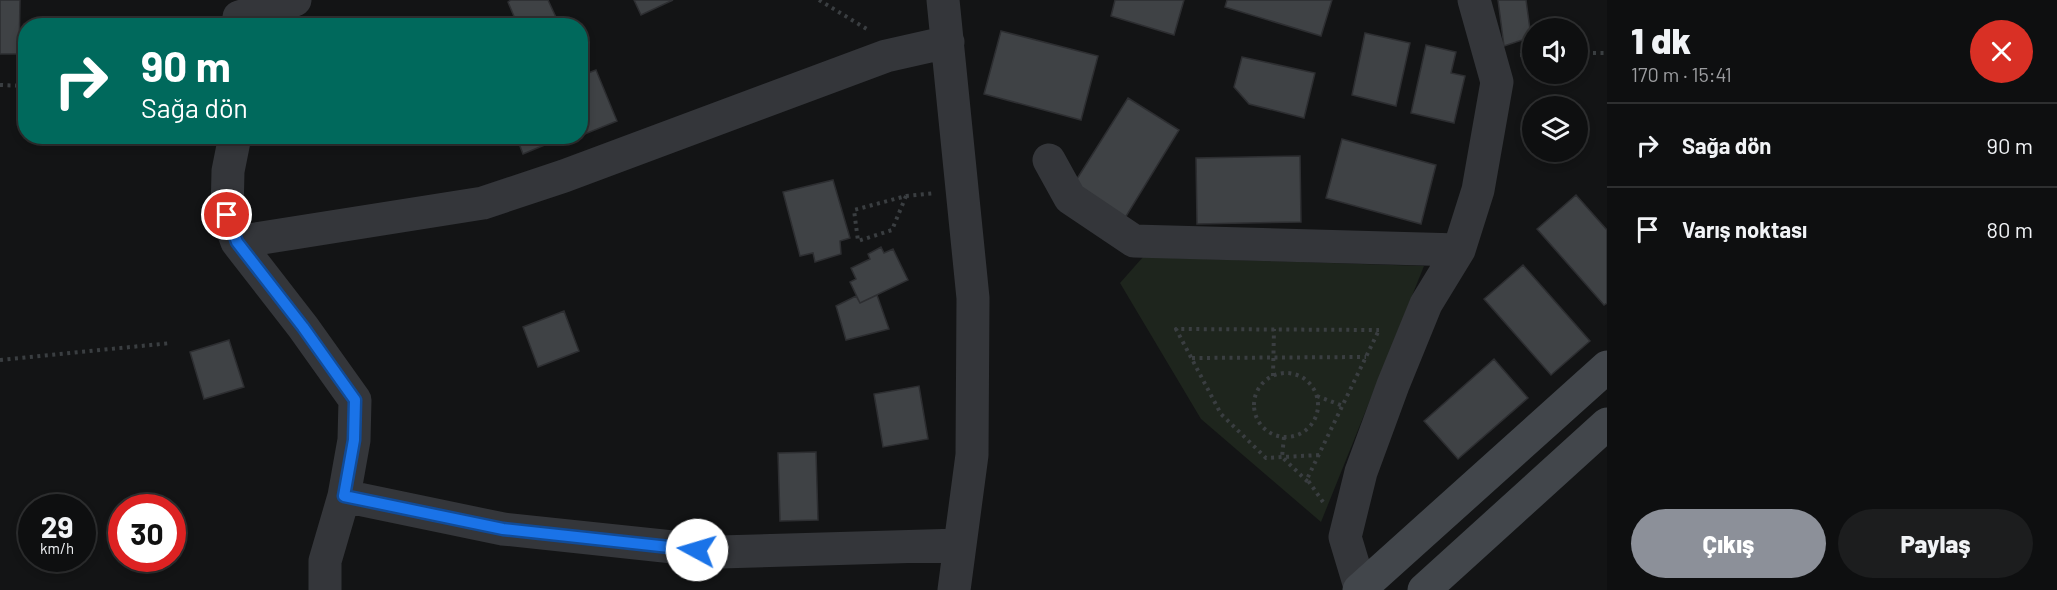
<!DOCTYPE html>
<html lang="tr">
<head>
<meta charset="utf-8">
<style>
  :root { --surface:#0e0f10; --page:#1c1d1e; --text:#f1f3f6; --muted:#9b9c9f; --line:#2e2f30; --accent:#8c9099 }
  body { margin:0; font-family:Barlow,sans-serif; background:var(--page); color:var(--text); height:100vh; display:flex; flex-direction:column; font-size:22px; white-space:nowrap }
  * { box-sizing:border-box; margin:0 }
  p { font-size:20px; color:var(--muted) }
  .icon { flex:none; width:33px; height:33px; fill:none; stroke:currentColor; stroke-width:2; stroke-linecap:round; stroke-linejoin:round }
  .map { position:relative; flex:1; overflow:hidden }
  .side { display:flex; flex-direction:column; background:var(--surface); width:450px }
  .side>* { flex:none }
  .hud { position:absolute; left:18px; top:18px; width:570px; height:126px; border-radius:24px; box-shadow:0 3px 9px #0003,0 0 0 2px var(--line); background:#00695c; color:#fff; overflow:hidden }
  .tools { position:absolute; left:1522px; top:18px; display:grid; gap:12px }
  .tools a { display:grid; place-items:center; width:66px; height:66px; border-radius:50%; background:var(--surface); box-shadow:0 3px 9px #0003,0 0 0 2px var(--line); font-size:30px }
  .speed { position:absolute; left:18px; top:494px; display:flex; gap:12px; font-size:30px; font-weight:700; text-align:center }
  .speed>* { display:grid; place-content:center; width:78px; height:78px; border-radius:50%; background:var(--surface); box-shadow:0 3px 9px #0003,0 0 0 2px var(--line); line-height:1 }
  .speed small { font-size:15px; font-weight:400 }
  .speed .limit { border:9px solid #d22; background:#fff; color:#111 }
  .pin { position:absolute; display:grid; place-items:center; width:51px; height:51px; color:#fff; margin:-26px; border:3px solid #fff; border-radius:50%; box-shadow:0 2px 6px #0007 }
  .me { position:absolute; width:66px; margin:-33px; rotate:276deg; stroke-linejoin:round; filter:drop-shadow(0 0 4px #0008) }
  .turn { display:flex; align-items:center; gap:21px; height:126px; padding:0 24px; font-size:27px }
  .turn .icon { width:78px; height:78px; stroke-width:2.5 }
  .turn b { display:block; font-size:42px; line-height:51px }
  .round { display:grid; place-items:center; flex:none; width:63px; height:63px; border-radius:32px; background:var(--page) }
  .headline { display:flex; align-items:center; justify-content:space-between; height:102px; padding:0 24px }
  h1 { font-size:36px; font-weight:800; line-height:45px }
  .primary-button { display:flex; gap:12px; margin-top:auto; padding:12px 24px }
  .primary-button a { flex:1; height:69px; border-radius:36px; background:var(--accent); color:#fff; font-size:24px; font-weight:800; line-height:69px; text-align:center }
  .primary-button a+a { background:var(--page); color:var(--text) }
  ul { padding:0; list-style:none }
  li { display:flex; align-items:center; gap:18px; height:84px; padding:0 24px; border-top:2px solid var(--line) }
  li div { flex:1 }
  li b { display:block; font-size:22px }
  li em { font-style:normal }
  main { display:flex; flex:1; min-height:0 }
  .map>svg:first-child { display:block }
</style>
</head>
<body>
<main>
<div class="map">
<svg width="1607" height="590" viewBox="0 0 1607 590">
  <rect width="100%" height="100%" fill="#131415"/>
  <path fill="#1e251d" d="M1143,257l281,9 -103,256 -120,-103 -81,-136z"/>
  <path fill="#3f4245" stroke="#2d2e31" stroke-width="1.5" d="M0,0h20l-1,54h-19z
    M511,0h37l12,26h-42l-10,-24z
    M634,0h39l-32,15z
    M1115,0h69l-10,35 -63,-19z
    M1227,0h105l-11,36 -96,-29z
    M1498,0h28l5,37 -27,9z
    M1001,31l97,25 -17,64 -97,-26z
    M1365,33l45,10 -14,63 -44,-11z
    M1426,45l30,7 -5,21 14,3 -11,47 -43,-10z
    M1242,57l73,16 -11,45 -55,-14 -15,-17z
    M596,70l21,51 -37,15v-60z
    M1128,98l51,32 -54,88 -52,-33z
    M516,136h42l1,3 -36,15z
    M1342,139l94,26 -15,59 -95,-26z
    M1300,156l1,66 -104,2 -1,-66z
    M833,180l17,58 -10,3 1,13 -26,8 -2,-9 -13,3 -17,-64z
    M1576,195l31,35v73l-3,2 -67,-76z
    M881,247l3,6 9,-4 15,31 -48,23 -10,-21 6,-3 -5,-11 19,-9 -2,-5z
    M1523,265l67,76 -39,34 -67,-76z
    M877,295l12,34 -43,11 -10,-34 20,-10 4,7z
    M564,311l15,40 -41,16 -15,-40z
    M229,340l15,47 -40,12 -14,-47z
    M1494,359l34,39 -70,61 -34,-38z
    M919,386l9,53 -45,8 -9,-53z
    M816,452l2,68 -38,1 -2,-68z"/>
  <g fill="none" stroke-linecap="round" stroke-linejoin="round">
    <path stroke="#3a3e41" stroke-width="4" stroke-dasharray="3 4.5" stroke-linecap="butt" d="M819,0l51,31
      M1578,53h29
      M1520,55l13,-1
      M0,85l26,1
      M906,196l-14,34 -34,11 -4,-31 52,-14 29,-3
      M1192,358l174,-1
      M0,360l171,-17
      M1254 405a32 32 0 1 1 64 0a32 32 0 1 1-64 0Z
      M1273,376l1,-47
      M1317,396l26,10
      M1284,437l-2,20 26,25
      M1319,455l-53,3 -45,-44 -45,-85 203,1
      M1323,502l-16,-23 72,-149"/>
    <path stroke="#34363a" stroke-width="33" d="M943,0l30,298 -1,157 -18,135
      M239,17l56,-17
      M235,136l-7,35 -1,44 10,27 66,85 52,73 -1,40 -10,56 -19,65v29
      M1049,160l21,38 64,43 325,9
      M237,242l246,-39 81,-27 322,-120 62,-14
      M344,496l159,33 217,23 240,-7
      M1361,590l-16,-53 16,-65 32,-87 33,-81 33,-54 19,-60 19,-108 -23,-82"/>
    <path stroke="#42464b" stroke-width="33" d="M1359,590l248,-223
      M1424,590l183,-166"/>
  </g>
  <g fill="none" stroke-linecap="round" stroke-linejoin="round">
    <g stroke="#114b97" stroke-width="15">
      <path id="route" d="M227,215l10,27 66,85 52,73 -1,40 -10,56 159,33 194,21"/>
    </g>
    <use href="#route" stroke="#1a73e8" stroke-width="10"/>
  </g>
</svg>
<div class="tools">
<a><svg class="icon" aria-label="sound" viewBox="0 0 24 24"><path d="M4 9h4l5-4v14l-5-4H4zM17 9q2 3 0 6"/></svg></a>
<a><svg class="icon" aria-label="layers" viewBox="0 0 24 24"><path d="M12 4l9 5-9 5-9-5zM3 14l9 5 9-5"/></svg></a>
</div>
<div class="speed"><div>29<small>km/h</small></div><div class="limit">30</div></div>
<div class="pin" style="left:227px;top:215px;background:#d93025"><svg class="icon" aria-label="arrive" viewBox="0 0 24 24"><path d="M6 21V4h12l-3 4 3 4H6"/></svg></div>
<svg class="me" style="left:697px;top:550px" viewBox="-20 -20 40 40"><circle r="19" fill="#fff"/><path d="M0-13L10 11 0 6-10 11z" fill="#1a73e8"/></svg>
<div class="hud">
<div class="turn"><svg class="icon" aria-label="right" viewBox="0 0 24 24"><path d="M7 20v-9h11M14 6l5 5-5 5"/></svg><div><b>90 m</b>Sağa dön</div></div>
</div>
</div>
<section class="side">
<div class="headline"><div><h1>1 dk</h1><p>170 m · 15:41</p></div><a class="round" style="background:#d93025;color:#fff"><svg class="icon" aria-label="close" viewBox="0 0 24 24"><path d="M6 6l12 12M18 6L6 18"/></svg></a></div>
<ul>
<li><svg class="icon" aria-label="right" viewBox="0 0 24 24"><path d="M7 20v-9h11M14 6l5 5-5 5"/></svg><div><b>Sağa dön</b></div><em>90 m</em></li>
<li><svg class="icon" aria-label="arrive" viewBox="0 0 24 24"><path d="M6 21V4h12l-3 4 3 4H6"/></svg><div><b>Varış noktası</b></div><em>80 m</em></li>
</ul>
<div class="primary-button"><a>Çıkış</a><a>Paylaş</a></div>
</section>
</main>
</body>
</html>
